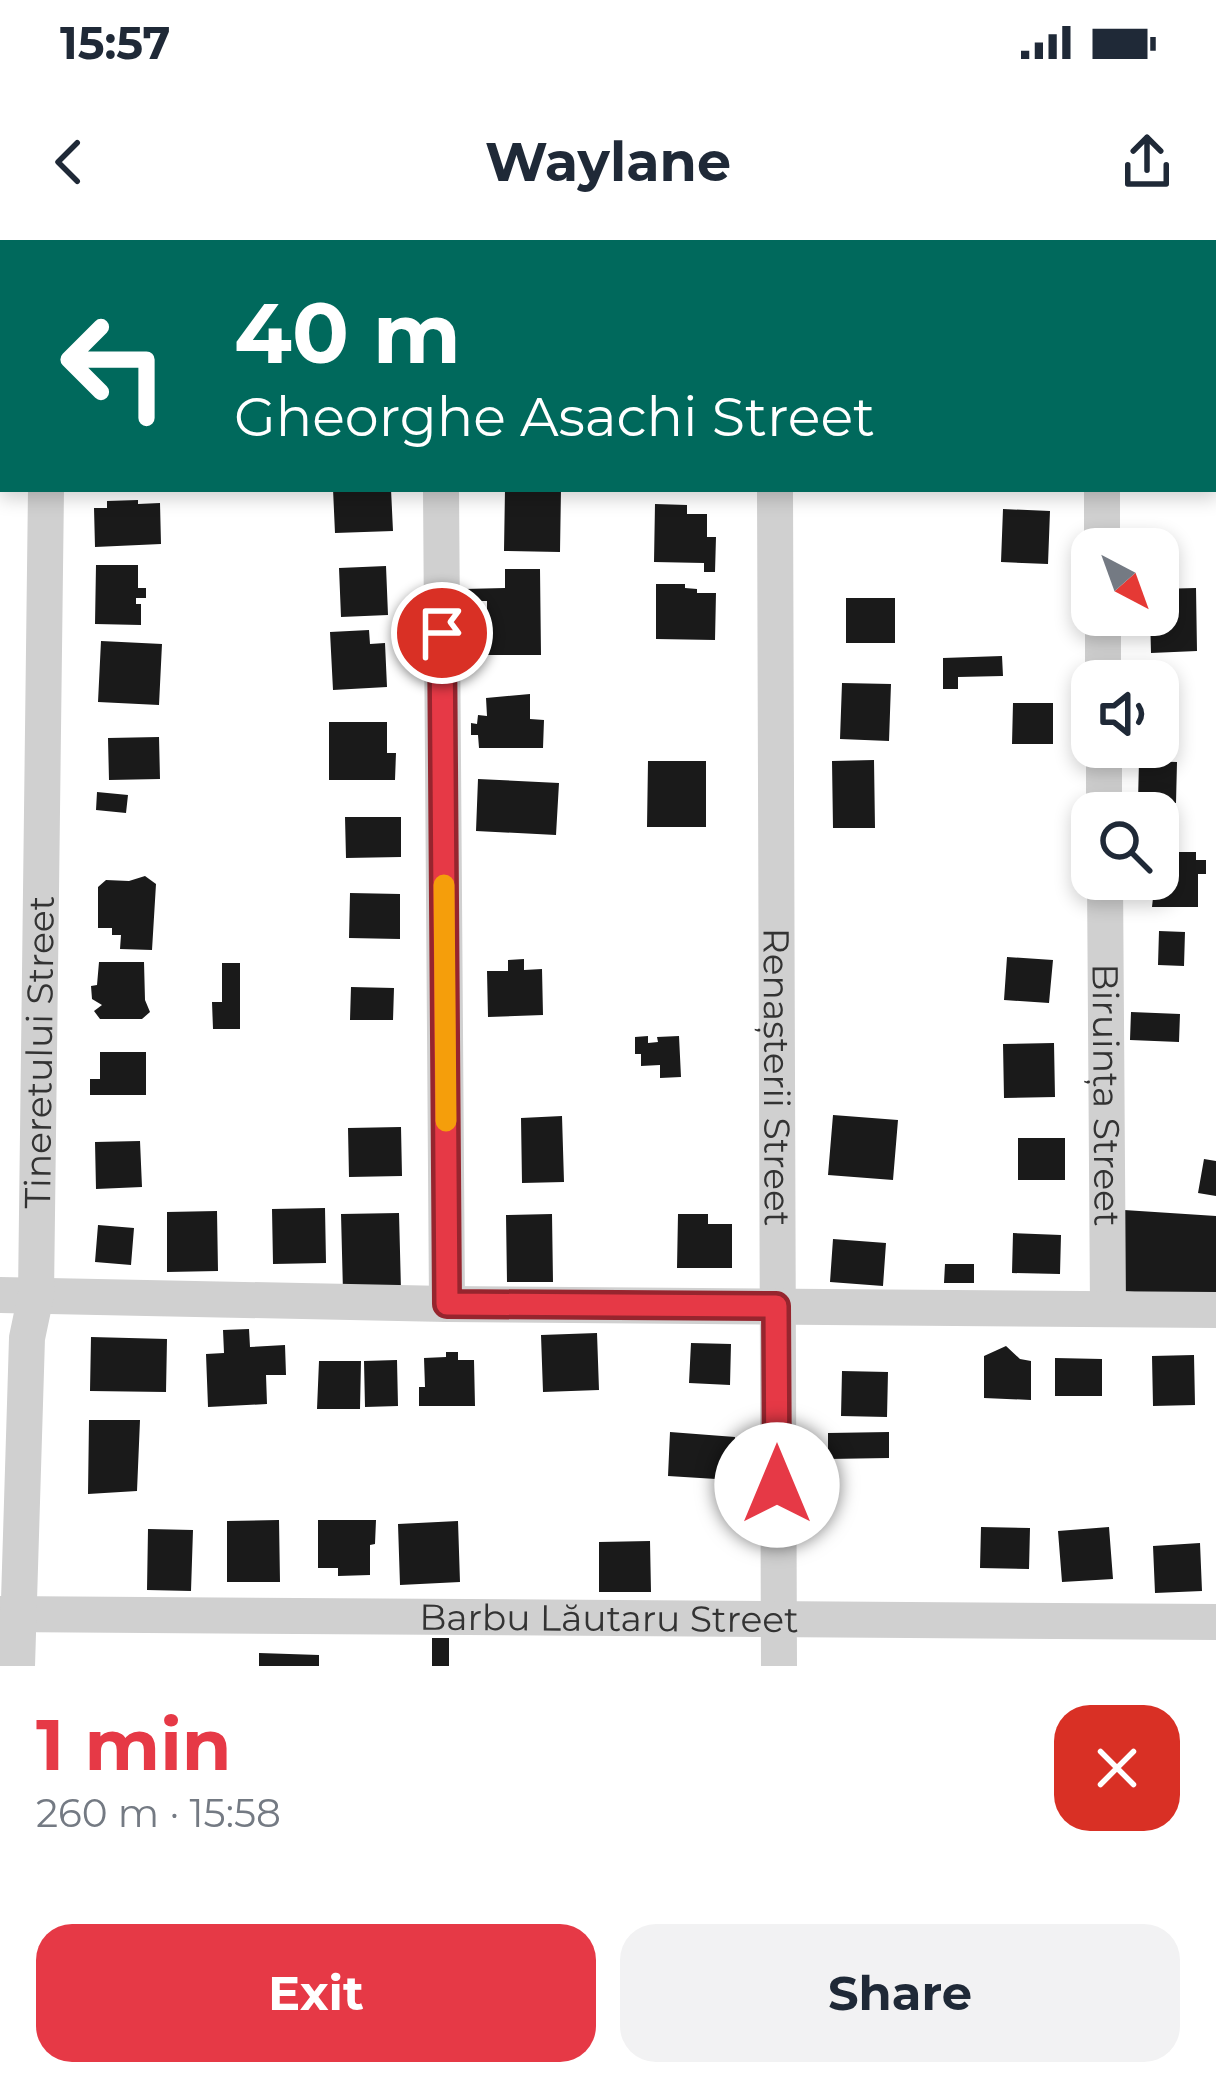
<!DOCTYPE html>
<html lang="en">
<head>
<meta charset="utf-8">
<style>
  :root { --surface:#fff; --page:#f2f2f3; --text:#1f2937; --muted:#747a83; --accent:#e63946 }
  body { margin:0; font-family:Montserrat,sans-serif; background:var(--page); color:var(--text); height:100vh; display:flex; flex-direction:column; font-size:45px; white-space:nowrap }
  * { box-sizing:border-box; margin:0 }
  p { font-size:39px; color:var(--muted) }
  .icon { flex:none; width:66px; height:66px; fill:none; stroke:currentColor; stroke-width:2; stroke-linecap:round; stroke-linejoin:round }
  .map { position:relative; height:1426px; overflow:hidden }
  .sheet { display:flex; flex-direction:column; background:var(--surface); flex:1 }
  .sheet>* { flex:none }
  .guide { position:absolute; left:0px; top:0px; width:1218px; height:252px; box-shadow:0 6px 18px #0003; background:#00695c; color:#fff; overflow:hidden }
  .needle { width:78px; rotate:139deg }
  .tools { position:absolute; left:1071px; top:288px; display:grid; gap:24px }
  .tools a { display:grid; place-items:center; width:108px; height:108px; border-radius:24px; background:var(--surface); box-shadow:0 6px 18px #0003; font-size:60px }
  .pin { position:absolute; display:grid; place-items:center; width:102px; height:102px; color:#fff; margin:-51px; border:6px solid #fff; border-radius:50%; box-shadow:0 3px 12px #0007 }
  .me { position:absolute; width:132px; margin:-66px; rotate:0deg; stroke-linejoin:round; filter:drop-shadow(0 0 9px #0008) }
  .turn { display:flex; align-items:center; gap:42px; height:252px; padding:0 36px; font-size:54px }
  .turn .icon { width:156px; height:156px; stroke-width:2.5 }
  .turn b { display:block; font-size:84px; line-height:102px }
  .round { display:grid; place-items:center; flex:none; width:126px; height:126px; border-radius:36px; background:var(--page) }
  .summary { display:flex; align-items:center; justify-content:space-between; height:204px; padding:0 36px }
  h1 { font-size:72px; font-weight:700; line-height:90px; color:var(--accent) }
  .action { display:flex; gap:24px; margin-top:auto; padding:24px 36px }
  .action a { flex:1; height:138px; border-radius:36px; background:var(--accent); color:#fff; font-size:48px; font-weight:700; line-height:138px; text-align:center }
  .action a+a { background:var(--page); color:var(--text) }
  .status { display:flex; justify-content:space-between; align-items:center; height:84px; padding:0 60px; background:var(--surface); direction:ltr }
  .status svg { height:33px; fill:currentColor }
  header { display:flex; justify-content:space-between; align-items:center; height:156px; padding:0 36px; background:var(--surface); font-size:54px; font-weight:700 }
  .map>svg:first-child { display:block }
</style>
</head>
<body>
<div class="status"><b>15:57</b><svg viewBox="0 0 49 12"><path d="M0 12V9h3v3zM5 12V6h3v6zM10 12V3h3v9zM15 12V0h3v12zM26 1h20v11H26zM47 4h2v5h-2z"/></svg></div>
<header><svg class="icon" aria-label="back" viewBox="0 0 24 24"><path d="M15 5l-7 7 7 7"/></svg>Waylane<svg class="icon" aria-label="share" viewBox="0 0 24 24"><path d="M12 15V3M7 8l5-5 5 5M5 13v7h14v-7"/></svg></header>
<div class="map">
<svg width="1216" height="1426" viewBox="0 0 1216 1426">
  <rect width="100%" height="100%" fill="#fff"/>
  <path fill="#1a1a1a" d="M333,249h58l2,42 -58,2z
    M505,249h56l-1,63 -56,-1z
    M138,260v4l22,-1 1,41 -66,3 -1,-39h13v-7z
    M655,264l32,1v9h20v23h9l-1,35h-11v-9l-50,-1z
    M1003,269l47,2 -2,53 -47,-2z
    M96,325h42v23h8v10h-10v6h5v21l-46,-1z
    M386,326l2,49 -47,2 -2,-49z
    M505,329h35l1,86h-54v-54h-23v-12l41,-1z
    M656,344h29v4l12,1v4h19l-1,47 -59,-1z
    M1196,348l1,63 -46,2 -1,-38h8v-26z
    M846,358h49v45h-49z
    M369,390l1,14 15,-1 2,44 -54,3 -3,-58z
    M101,401l61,3 -3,61 -61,-3z
    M1002,416l1,20 -45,1v12h-15v-31z
    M842,443l49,1 -2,57 -49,-2z
    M530,454v25l14,1 -1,28h-64l-1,-13h-7v-12l6,1 1,-9 9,1 -1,-18z
    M1013,463h40v41h-41z
    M329,482h58v31h9l-1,27h-66z
    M159,497l1,42 -51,1 -1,-42z
    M874,520l1,68h-42l-1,-67z
    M648,521h58v66h-59z
    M1139,521l38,1 -1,41 -38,-1z
    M478,539l81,4 -3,52 -80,-4z
    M97,552l31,3 -2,18 -30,-3z
    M345,577h56v40l-55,1z
    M1158,612h38v8h10v14h-8v33h-46z
    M145,636l11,8 -4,66 -32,-1 1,-14h-9v-7h-14v-41l8,-7 23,1z
    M350,653l50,1v45l-51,-1z
    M1159,691l26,1 -1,34 -26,-1z
    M1007,717l46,3 -4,43 -45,-3z
    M524,719v11l18,-1 1,46 -55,2 -1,-46h21v-11z
    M99,722h45l1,38 5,12 -8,7h-42l-6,-8 8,-6 -10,-6 -1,-13 6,-1z
    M222,723h18v66h-27l-1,-27h10z
    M351,747l43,1 -1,32h-43z
    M1131,772l49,2 -1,28 -49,-2z
    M648,796v7l10,-1 -1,-5 22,-1 2,41 -21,1v-13l-19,1v-12h-6v-17z
    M1054,803l1,54 -51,1 -1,-54z
    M100,812h46v43h-56v-16h10z
    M833,875l65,5 -5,60 -65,-5z
    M562,876l2,66 -42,1 -1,-65z
    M401,887l1,49 -53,1 -1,-49z
    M1018,898h47v42h-47z
    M140,901l2,46 -46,2 -1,-47z
    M1204,919l12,2v35l-18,-3z
    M325,968l1,55 -53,1 -1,-55z
    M1124,970l92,6v81l-98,-6z
    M217,971l1,60 -51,1v-60z
    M399,973l2,77 -58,2 -2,-78z
    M552,974l1,68h-46l-1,-67z
    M678,974h30v10h24v44h-55z
    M98,985l36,3 -3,37 -36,-3z
    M1013,993l48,2 -1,39 -48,-1z
    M833,999l53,4 -3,43 -53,-4z
    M945,1024h29v19h-30z
    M249,1089l1,18 35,-2 1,30h-20l1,29 -59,3 -2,-53 18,-1 -1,-23z
    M597,1093l2,57 -56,2 -2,-57z
    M91,1097l76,2 -1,53 -76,-1z
    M691,1103l40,1 -1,41 -41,-2z
    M1006,1106l14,13 11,2v39l-47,-2v-42z
    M446,1112h12v8h16l1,46h-56v-19h6l-1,-29 22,-1z
    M1194,1115l1,50 -42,1 -1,-50z
    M1055,1118l47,1v37h-47z
    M397,1120l1,46 -33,1 -1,-46z
    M319,1121h42l-1,48h-43z
    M842,1131l46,1 -1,45 -46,-1z
    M89,1180h51l-3,71 -49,3z
    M670,1192l65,5 -3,43 -64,-4z
    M889,1192v26l-61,1v-26z
    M279,1280l1,62h-53v-61z
    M318,1280h58l-1,24 -5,1v30l-32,1v-8h-20z
    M458,1281l2,61 -60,3 -2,-61z
    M981,1287l49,1 -1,41 -49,-1z
    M1109,1287l4,52 -51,3 -4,-51z
    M148,1289l45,1 -2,61 -44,-1z
    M650,1301l1,51h-52v-50z
    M1200,1303l2,48 -47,2 -2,-47z
    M432,1398h17v28h-17z
    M259,1413l60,2v11h-60z"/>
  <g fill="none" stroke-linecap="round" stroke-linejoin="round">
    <g stroke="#d0d0d0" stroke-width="36">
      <path d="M49,0v3"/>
      <path d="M775,0v3"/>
      <path d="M1100,0v3"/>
      <path d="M440,3v-3"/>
      <path d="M1215,30h1"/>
      <path d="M0,49h3"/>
      <path d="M441,249l6,815"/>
      <path id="s1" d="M775,249l4,1177"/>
      <path d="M1102,249v60"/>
      <path d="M1103,375v66"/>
      <path d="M1104,507v66"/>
      <path id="s2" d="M1105,639l3,430"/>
      <path d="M0,1055l447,9 769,6"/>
      <path id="s3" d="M0,1374l1216,8"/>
      <path id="s4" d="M17,1426l10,-328 9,-43 10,-806"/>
    </g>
  </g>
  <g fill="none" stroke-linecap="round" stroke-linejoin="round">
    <g stroke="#96252e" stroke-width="30">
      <path id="route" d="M442,393l5,671 329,2 1,179"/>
    </g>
    <use href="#route" stroke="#e63946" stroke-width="21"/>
    <path stroke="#f59e0b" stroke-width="21" d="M444,645l2,236"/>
  </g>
  <g text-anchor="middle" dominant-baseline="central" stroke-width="12" stroke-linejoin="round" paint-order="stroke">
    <g font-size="36" fill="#333" stroke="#fff">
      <text stroke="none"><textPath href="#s4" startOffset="615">Tineretului Street</textPath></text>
      <text stroke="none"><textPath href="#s1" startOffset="588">Renașterii Street</textPath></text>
      <text stroke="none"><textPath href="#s2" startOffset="216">Biruința Street</textPath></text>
      <text stroke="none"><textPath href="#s3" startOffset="609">Barbu Lăutaru Street</textPath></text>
    </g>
  </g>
</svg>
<div class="tools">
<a><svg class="needle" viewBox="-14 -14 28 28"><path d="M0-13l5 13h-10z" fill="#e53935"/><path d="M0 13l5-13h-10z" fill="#747a83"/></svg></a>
<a><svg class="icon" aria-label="sound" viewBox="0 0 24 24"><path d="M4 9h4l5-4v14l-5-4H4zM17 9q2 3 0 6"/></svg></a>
<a><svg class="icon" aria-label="search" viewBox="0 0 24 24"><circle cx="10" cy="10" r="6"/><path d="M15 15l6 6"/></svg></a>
</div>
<div class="pin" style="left:442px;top:393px;background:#d93025"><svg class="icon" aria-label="arrive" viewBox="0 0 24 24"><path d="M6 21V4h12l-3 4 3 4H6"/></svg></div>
<svg class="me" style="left:777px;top:1245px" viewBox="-20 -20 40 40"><circle r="19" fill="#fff"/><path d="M0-13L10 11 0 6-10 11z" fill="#e63946"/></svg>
<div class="guide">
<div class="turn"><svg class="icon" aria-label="left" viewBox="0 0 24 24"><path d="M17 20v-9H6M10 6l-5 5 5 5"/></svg><div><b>40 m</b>Gheorghe Asachi Street</div></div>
</div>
</div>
<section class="sheet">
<div class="summary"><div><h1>1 min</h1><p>260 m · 15:58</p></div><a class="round" style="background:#d93025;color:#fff"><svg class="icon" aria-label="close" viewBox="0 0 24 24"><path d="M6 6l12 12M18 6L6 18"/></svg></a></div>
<div class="action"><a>Exit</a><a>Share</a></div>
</section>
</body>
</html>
